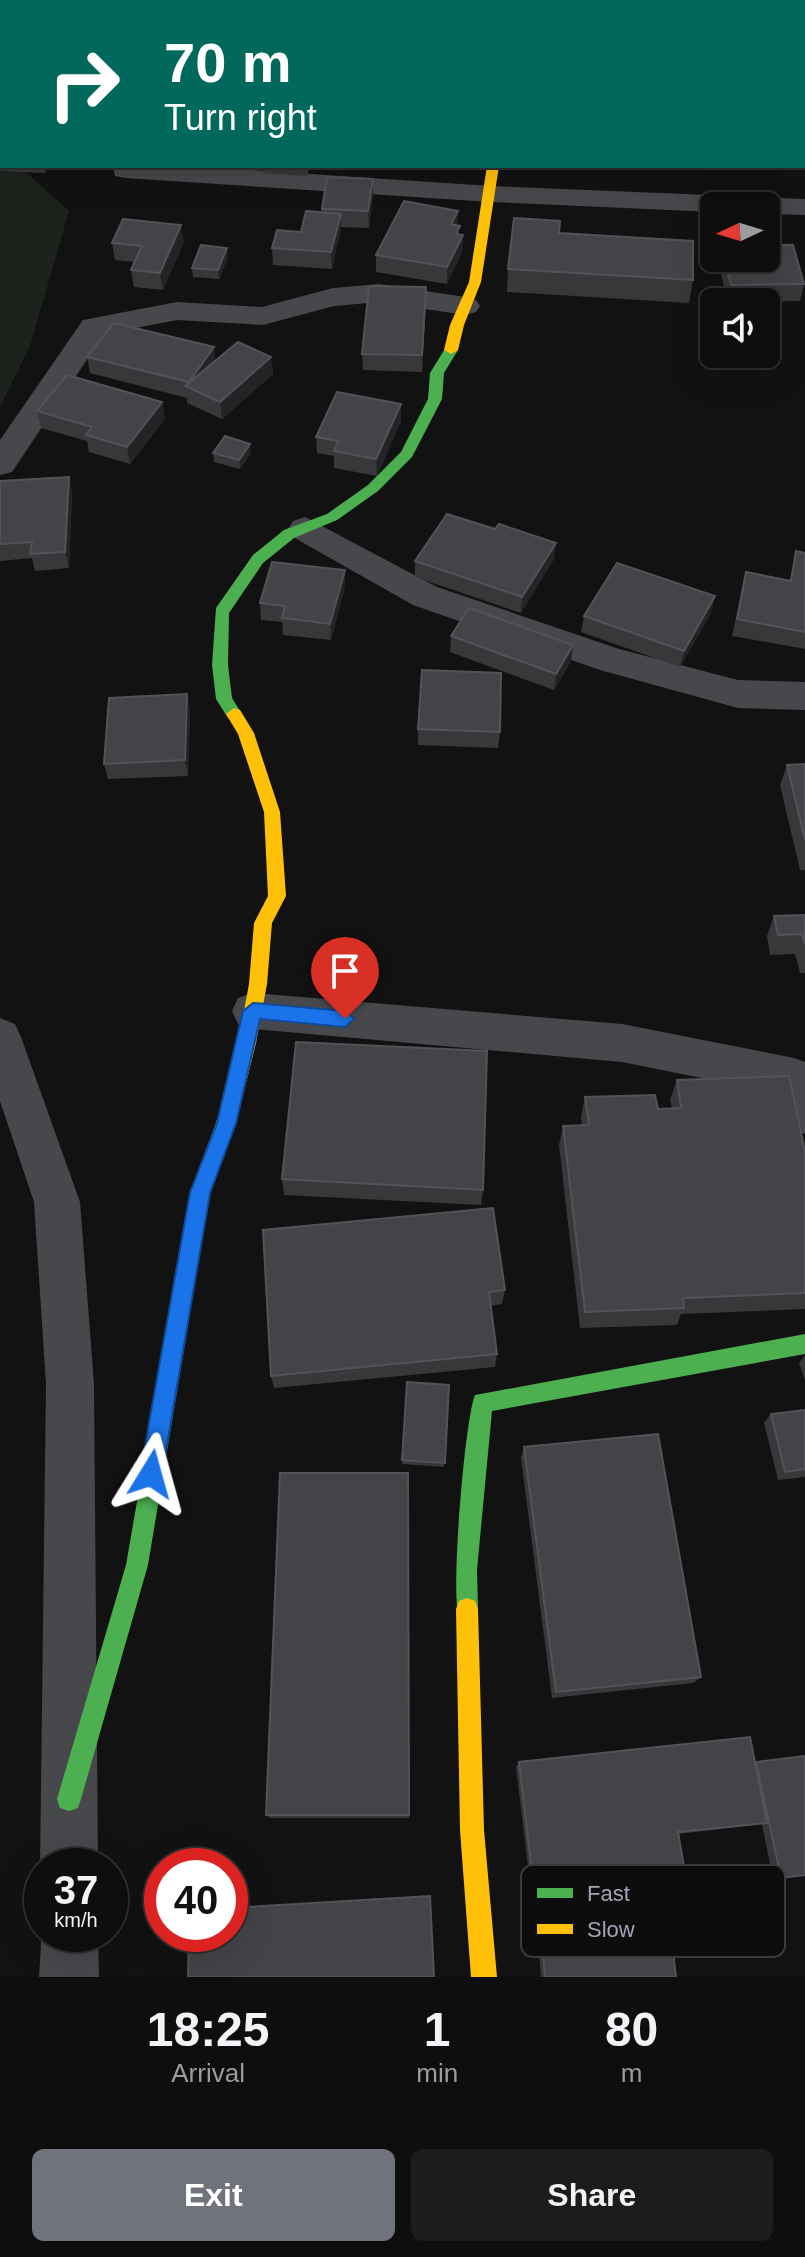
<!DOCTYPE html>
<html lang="en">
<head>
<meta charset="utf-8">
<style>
  :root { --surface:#0e0e0e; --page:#1c1c1c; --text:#f1f3f6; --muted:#9b9c9e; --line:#2e2e2e; --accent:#70727c }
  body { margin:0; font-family:Arial,sans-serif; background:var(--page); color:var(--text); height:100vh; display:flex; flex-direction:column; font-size:30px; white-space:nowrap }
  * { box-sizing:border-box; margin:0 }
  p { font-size:26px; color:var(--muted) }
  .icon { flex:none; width:44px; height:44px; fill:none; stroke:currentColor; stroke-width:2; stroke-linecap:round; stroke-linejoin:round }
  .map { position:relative; height:1977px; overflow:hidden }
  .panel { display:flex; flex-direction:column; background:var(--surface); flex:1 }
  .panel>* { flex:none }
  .top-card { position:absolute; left:0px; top:0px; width:806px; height:168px; box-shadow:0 8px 32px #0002,0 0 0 2px var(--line); background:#00695c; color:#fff; overflow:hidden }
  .needle { width:52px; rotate:266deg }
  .tools { position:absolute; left:700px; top:192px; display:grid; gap:16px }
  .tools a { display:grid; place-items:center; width:80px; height:80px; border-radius:12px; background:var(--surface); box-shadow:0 8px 32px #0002,0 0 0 2px var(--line); font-size:40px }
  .speed { position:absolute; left:24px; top:1848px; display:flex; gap:16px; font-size:40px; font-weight:700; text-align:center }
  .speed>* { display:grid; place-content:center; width:104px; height:104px; border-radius:50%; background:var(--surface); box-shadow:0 8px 32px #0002,0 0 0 2px var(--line); line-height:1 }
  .speed small { font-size:20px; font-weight:400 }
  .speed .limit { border:12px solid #d22; background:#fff; color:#111 }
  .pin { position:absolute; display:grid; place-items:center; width:68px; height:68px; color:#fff; margin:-82px -34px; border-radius:50% 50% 50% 0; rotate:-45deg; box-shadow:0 0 8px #0007 }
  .pin .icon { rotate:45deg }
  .me { position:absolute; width:88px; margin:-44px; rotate:8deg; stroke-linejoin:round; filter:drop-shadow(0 0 6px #0008) }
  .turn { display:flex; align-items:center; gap:28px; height:168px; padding:0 32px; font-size:36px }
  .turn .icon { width:104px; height:104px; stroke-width:2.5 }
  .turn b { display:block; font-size:56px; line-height:68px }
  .eta { display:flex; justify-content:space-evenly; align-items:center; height:136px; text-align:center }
  .eta b { font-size:48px; font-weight:700; line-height:56px }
  .cta { display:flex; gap:16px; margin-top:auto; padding:16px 32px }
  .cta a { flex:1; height:92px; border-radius:12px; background:var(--accent); color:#fff; font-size:32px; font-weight:700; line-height:92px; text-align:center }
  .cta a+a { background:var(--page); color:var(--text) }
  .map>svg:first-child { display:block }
</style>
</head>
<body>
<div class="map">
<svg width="805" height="1977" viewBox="0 0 805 1977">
  <rect width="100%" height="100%" fill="#121213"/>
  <path fill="#1c231d" d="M0,0h63l-61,2v164h17l50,45 -39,135 -30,61z"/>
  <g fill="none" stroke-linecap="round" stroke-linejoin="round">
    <path fill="#47484b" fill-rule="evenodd" d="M804,49h1v16h-1z
      M113,166h78l300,20 314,13v16l-39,-1v-8h-52v6l-223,-10 -366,-24 -10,-2z
      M379,284l86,13 11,3 4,6 -4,6 -11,3 -86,-13 -45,4 -71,19 -86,-5 -73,14 -92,138 -12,3v-35l83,-120 94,-18 85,5 71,-19z
      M305,517l132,70 182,62 119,31 67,2v28l-67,-2 -138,-38 -187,-65 -120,-68 -5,-8 5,-8z
      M253,993l369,31 172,34 11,4v72l-16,-6 -12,-35 -155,-31 -369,-33 -15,-5 -6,-13 6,-13z
      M0,1018l15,6 6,13 59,165 14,182 4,482h-56v4l-2,-4 6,-482 -12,-182 -34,-101z
      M42,1928v6h56l1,43h-60z"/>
    <path fill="#4caf50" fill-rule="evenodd" d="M451,346l7,4 -14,23 -2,26 -30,58 -34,34 -41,29 -43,18 -31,25 -34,50 -1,52 4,33 10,16 -2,4h-12l-12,-19 -4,-34 4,-57 37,-53 31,-25 43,-16 41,-29 33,-33 27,-53 2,-26 16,-26z
      M187,1261l7,3 3,7 -49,294 -67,234 -3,9 -9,3 -9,-3 -3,-9 69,-234 51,-294 3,-7z
      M805,1334v20l-313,57 -15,159 1,39 -3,8 -8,3 -8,-3c-9,-22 6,-199 16,-222z"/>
    <path fill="#ffc107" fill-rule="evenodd" d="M487,166h12l-18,116 -17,43 -6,25 -7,4 -7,-4 6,-25 19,-43z
      M234,708l6,2 14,23 26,79 6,84 -14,27 -5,61 -11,59 -20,80 -26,70 -13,78 -3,7 -7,3 -7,-3 -3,-7 13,-78 26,-70 22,-80 11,-59 5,-61 14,-27 -4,-84 -26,-78 -12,-20z
      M467,1598l8,3 3,8 6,221 13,147h-26l-11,-147 -4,-221 3,-8z"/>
  </g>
  <path fill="#38383b" d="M2,154v12h46l-3,7 -44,-2 -1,-12z
    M263,166h47l-3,10 -43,-3z
    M378,166h60l-1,4z
    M373,179v17l-4,32 -28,-1 -9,42 -59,-4 -1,-17 29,-16 21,-20v-3z
    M458,211l-1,14 2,10h4l-1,17 -15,32 -71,-12v-17z
    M559,233l134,47 -4,23 -182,-11 1,-23z
    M184,242l-21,48 -29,-3 -3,-17 3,-8 -19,-2 -3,-17z
    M228,257l-9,22 -26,-2 -1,-9z
    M719,258h47l38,26 -4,17 -72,1 -10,-39z
    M426,304l-4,68 -59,-2 -1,-16z
    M87,357l128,4 56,-4 2,17 -51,45 -35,-16v-5l-97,-25z
    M162,402l3,17 -35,45 -41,-12 -2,-11 -46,-13 -4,-17z
    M401,421l-24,55 -43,-8v-12l-17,-3 -1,-16z
    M213,453h38l-11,16 -26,-7z
    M69,477l3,17 -3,74 -34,3 -3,-13 -32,3v-80z
    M796,551l9,2v96l-73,-13 14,-64 44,8z
    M554,559l-33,54 -106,-36v-16z
    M345,587l-14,53 -48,-5 -1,-13 -21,-2 -1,-17z
    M711,613l-31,54 -99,-35 3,-16z
    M451,636l120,25 -17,29 -104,-38z
    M190,710l-2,66 -80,3 -4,-15z
    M418,729l82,3 -2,16 -80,-3z
    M805,764v106h-5l-20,-85 7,-20z
    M805,915v58h-5l-5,-19 -25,1 -3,-19 7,-20z
    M677,1080l128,71v158l-124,5 -4,11 -97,3 -21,-183 4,-19 19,-1 -1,-8 4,-20 73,12 14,-1 -2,-8z
    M282,1179l201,11 -2,15 -197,-10z
    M263,1230l242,60 -3,14 -12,2 7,48 -2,13 -221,21 -3,-12z
    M805,1355v25l-6,-17z
    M407,1382l42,3 -5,82 -42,-3z
    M805,1410v67l-27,3 -14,-57 7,-9z
    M524,1447l177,230 -8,6 -141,15 -31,-240z
    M408,1473l1,345h-139l-4,-3z
    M519,1762h236l50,113 -32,4 -11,-55 -83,10 9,56 -155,17 -17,-140z
    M663,1933l8,1 5,43h-135l-3,-38z"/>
  <path fill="#242426" d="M373,179v17l-4,32 -1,-17z
    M458,211l-1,17 -6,-4z
    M341,214v17l-9,38 -1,-17z
    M181,225l3,17 -21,48 -3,-17z
    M463,235l-1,17 -15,32v-17z
    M227,248l1,9 -9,22 -1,-9z
    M214,347l2,17 -20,28 -7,-10z
    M271,357l2,17 -51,45 -2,-17z
    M162,402l3,17 -35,45 -3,-17z
    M401,404v17l-24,55 -1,-17z
    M250,444l1,9 -11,16 -1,-9z
    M69,477l3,17 -3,74 -4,-16z
    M556,543l-2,16 -33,54 1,-16z
    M345,570v17l-14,53 -1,-16z
    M715,596l-4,17 -31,54 4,-16z
    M573,645l-2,16 -17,29 2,-16z
    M187,694l3,16 -2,66 -3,-16z"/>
  <path fill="#444448" stroke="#525359" stroke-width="2" d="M93,0h75l-1,2h-75z
    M511,0h61l1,2h-62z
    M582,0h19l1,2h-20z
    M611,0h71v2h-70z
    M706,0h94v2h-93z
    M327,177l46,2 -5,32 -46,-2z
    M404,201l54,10 -7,13 9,2 -4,8 7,1 -16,32 -71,-12z
    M306,211l35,3 -10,38 -59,-4 5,-18 24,2z
    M514,218l46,3 -1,12 134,8v39l-185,-11z
    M123,219l58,6 -21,48 -29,-3 11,-24 -30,-3z
    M201,245l26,3 -9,22 -26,-2z
    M766,245h27l11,39 -73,1 -7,-27h42z
    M369,286l57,1 -4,68 -60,-1z
    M114,323l100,24 -25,35 -102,-25z
    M238,342l33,15 -51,45 -35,-16z
    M67,375l95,27 -35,45 -41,-12 6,-8 -55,-16z
    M337,392l64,12 -25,55 -42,-8 4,-10 -22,-4z
    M225,436l25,8 -11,16 -26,-7z
    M69,477l-4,75 -35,2 2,-12 -32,2v-63z
    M447,514l48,15 4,-5 57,19 -34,54 -107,-36z
    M796,551l9,2v79l-68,-13 9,-47 45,9z
    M272,562l73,8 -15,54 -48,-6 3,-12 -25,-3z
    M617,563l98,33 -31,55 -100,-35z
    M469,608l104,37 -17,29 -105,-38z
    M422,670l79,3 -1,59 -82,-3z
    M187,694l-2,66 -81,4 5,-66z
    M805,764v76l-18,-75z
    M805,915v29l-3,-10 -24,1 -4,-19z
    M296,1042l191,9 -4,139 -201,-11z
    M789,1076l16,75v142l-122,5 1,10 -99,4 -22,-186 26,-1 -4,-28 70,-2 3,14 23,-1 -4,-28z
    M493,1208l12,82 -16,2 8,62 -226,22 -8,-146z
    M407,1382l42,3 -4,78 -43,-3z
    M805,1410v59l-20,3 -14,-58z
    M658,1434l43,243 -145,15 -32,-245z
    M280,1473h128l1,342h-143z
    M750,1737l17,86 -89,9 10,58 -152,17 -17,-145z
    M805,1756v119l-24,3 -25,-116z
    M430,1896l4,81h-246l1,-43h41v-26z
    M671,1934l5,43h-131l-3,-37z"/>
  <path fill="#1a73e8" stroke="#114b97" stroke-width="2" d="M253,1003l92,8 9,8 -9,8 -85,-8 -24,104 -26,70 -48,281 -3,8 -8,3 -7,-3 -4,-8 50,-281 27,-70 26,-112z"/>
  <rect x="521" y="1865" width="264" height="92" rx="12" fill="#0d0d0e" stroke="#3a3b40" stroke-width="2"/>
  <rect x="537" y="1888" width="36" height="10" fill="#4caf50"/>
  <rect x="537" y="1924" width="36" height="10" fill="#ffc107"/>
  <g font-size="22" fill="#a3a6b4">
    <text x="587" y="1901">Fast</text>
    <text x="587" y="1937">Slow</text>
  </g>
</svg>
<div class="tools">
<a><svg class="needle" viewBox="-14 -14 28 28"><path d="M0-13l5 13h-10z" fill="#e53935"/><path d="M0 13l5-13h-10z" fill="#9b9c9e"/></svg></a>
<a><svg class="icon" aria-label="sound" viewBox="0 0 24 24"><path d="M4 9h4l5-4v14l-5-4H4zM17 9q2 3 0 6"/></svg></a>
</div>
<div class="speed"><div>37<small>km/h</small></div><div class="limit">40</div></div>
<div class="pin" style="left:345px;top:1019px;background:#d93025"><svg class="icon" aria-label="arrive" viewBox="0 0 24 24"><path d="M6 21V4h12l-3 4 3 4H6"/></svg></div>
<svg class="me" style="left:151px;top:1474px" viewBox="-20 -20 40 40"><path d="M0-17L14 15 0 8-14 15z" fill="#1a73e8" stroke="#fff" stroke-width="4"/></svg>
<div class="top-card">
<div class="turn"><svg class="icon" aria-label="right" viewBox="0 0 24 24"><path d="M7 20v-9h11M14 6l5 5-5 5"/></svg><div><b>70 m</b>Turn right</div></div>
</div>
</div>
<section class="panel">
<div class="eta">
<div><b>18:25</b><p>Arrival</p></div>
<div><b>1</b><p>min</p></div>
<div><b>80</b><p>m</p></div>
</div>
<div class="cta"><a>Exit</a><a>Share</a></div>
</section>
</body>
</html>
